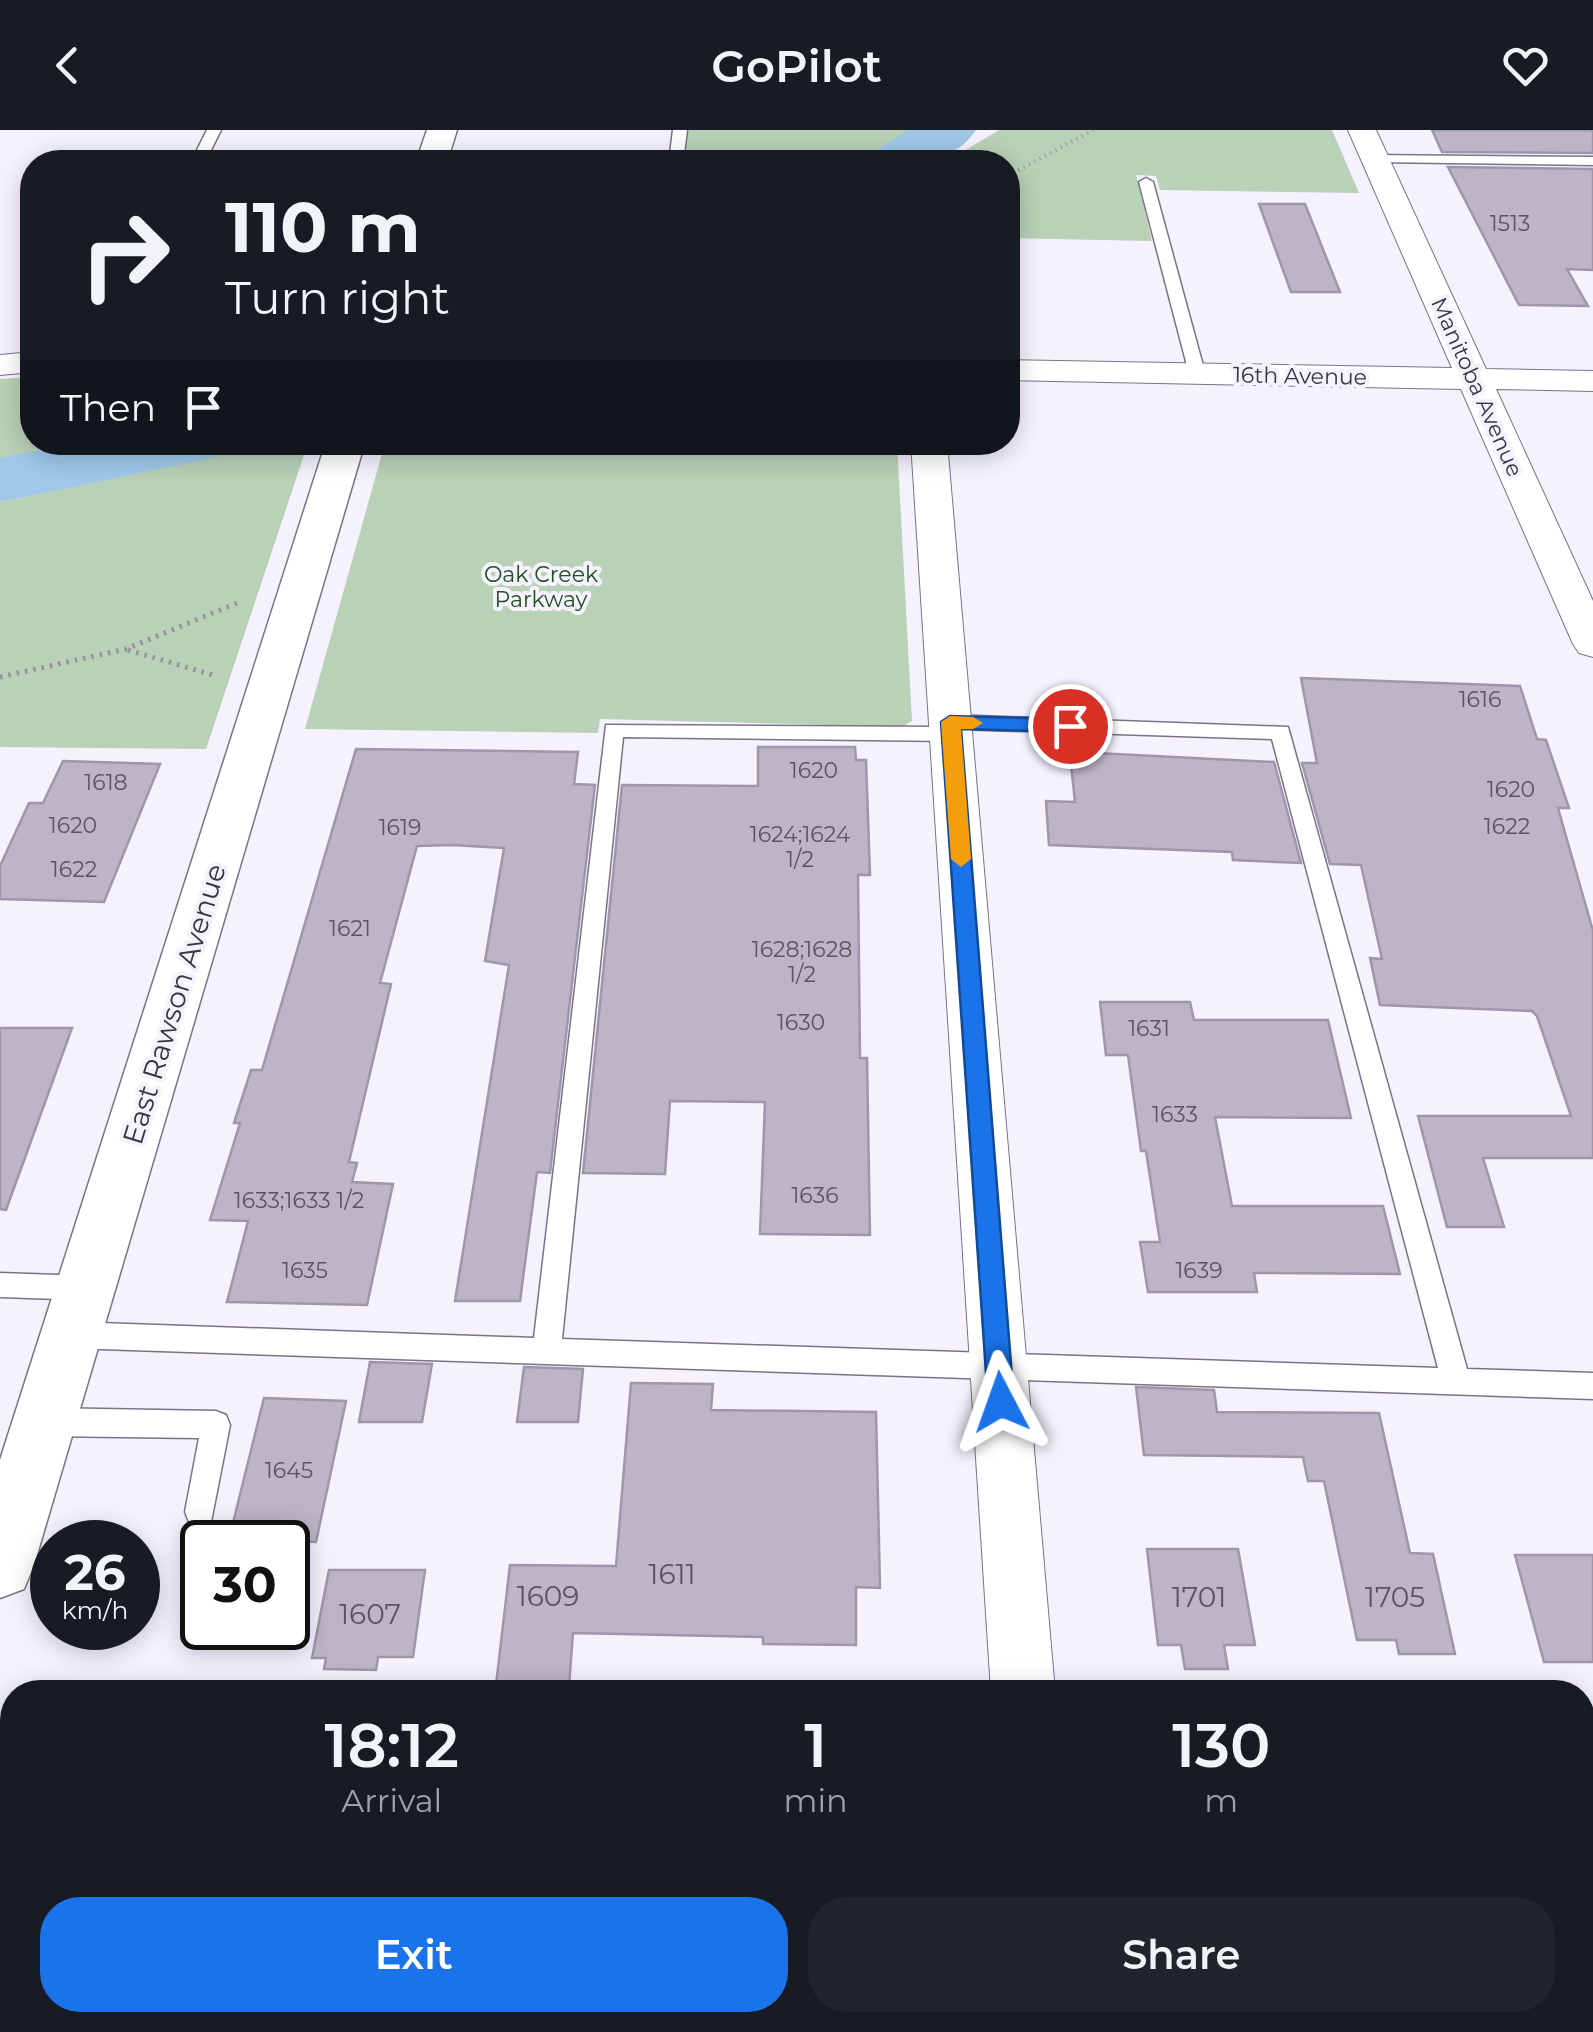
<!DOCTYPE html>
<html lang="en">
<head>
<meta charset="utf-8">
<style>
  :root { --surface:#171b24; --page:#20242c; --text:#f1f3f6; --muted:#9ea1a6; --accent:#1a73e8 }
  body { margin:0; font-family:Montserrat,sans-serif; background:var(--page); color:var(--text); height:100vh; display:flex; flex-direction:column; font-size:38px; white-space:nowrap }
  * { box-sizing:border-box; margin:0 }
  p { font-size:32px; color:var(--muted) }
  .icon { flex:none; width:55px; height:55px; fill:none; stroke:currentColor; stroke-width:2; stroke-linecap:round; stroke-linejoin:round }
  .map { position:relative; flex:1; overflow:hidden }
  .drawer { position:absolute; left:0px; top:1550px; width:1595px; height:352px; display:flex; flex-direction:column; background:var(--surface); border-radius:40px 40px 0 0; box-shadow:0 5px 25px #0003 }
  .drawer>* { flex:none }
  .hud { position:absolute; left:20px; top:20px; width:1000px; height:305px; border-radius:40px; box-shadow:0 5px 25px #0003; background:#171b24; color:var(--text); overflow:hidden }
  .speed { position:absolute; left:30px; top:1390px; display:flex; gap:20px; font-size:50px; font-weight:700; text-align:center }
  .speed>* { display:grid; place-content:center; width:130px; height:130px; border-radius:50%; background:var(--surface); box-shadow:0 5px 25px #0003; line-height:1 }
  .speed small { font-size:25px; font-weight:400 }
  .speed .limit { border:5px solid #111; border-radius:15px; background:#fff; color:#111 }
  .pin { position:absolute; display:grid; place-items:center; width:85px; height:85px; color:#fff; margin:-42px; border:5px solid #fff; border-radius:50%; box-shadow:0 2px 10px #0007 }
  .me { position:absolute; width:110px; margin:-55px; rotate:356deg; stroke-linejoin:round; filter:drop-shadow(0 0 8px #0008) }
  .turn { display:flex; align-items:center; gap:35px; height:210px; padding:0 40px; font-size:45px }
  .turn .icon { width:130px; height:130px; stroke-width:2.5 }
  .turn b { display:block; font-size:70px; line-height:85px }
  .then { display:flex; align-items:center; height:95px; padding:0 40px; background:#0003; gap:20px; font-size:38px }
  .eta { display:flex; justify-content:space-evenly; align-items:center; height:170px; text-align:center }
  .eta b { font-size:60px; font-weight:600; line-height:70px }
  .primary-button { display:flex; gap:20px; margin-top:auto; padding:20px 40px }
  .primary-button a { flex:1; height:115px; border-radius:40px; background:var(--accent); color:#fff; font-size:40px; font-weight:600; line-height:115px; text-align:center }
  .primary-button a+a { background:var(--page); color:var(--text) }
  header { display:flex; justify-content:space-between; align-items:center; height:130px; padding:0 40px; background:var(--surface); font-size:45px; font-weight:600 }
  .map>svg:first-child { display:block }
</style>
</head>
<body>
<header><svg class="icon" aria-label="back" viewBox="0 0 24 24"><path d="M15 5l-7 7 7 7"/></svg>GoPilot<svg class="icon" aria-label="heart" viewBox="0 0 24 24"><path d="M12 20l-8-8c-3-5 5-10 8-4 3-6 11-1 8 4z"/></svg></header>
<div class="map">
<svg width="1593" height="1902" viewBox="0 0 1593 1902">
  <rect width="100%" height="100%" fill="#f5f1fd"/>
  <path fill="#b9d1b7" d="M687,0h247l-54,32h-196z
    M999,0h333l27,63 -199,-3 -4,-14 -20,-1 16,66 -144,-3v-76h-62z
    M32,247v65l75,1 -107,22v-86z
    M273,313h35l-102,306 -206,-2v-245z
    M385,313h512l15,278 -10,6 -302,-8 -2,14 -293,-4z"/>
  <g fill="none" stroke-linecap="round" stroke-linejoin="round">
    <path fill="#a0c8e9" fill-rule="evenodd" d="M908,0h68c-26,38 -67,32 -108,32l8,-12z
      M81,312h146l-10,15 -217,45v-44z"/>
  </g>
  <path fill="#bcb5c8" stroke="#9d97a9" stroke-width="2.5" d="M1432,0h161v23l-151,-1z
    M1448,37l145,2v101l-26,-1 21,37 -69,-1z
    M1259,74h46l35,88h-49z
    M1301,548l219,8 17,53 9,1 23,68h-11l35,123v227h-110l21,69h-57l-29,-111h153l-34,-100 -5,-5 -152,-6 -10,-47 12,1 -21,-94 -31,-1 -28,-101h15z
    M758,617h97l1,13h10l4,115h-12l2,183h7l3,177 -110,-1 5,-132 -95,-1 -5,73 -82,-1 39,-388 136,1z
    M356,619l222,3 -4,32 21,1 -45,388 -13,-1 -17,129h-65l54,-336 -24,-4 19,-113 -52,-3 -35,1 -37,137 11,1 -42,178 8,1 -5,19 41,2 -26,121 -140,-3 21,-81 -38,-1 30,-97h-6l17,-53h11z
    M1076,622l198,10 27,101 -68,-3 -1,-8 -183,-7 -3,-44 29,1 -4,-38h6z
    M63,631l97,3 -56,138 -104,-3v-33l29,-63h14z
    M1100,872h90l4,18h134l23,98 -136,-1 17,89h151l17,68 -146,-1 3,19h-109l-8,-50h20l-14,-91h-5l-13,-96h-22z
    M0,898h72l-66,182 -6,-1z
    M370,1232l62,2 -10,58h-63z
    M524,1237l59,2 -5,53h-61z
    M631,1253l82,1 -2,26 165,2 4,176 -24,-1v58l-93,-1v-7l-190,-4 -4,53 -73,-1 14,-120 106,1z
    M1136,1257l78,3 3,22 162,1 31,140 23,1 22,100h-56l-3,-14h-39l-33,-159h-16l-5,-24 -159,-2z
    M264,1268l82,3 -30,141 -87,-3z
    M1147,1419h91l17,96h-31l4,24h-43l-4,-24h-23z
    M1515,1425h78v107h-49z
    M329,1440h96l-12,87h-35l-2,13 -52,-1 2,-11h-14z"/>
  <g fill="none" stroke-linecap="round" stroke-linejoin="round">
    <g stroke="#7a7385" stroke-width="3">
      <path id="lane" d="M207,0h14l-16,32h-14z
        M673,0h14l-4,32h-14z
        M1369,25l224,2v8l-219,-3 -7,-4z
        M1146,48l7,4 52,191 -2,4 -14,-4 -50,-191z
        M950,585l338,12 179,642 126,4v26l-1522,-51 -10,-4 -4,-9 4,-9 10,-4 463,16 72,-613 337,2v-10zM959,599l313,10 166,629 -876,-29 61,-602 328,4 7,-2z
        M0,1143l87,3 10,3 4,9 -4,9 -10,3 -87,-3z
        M44,1278l172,3 10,4 4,10 -19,97 -11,5 -11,-5 -4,-10 14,-74 -155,-2 -10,-4 -4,-10 4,-10z"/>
    </g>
    <g stroke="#7a7385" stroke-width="2">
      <path id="street" d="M1348,0h28l110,239 107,2v20l-97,-2 97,212v56l-14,-4 -6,-9 -112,-255 -453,-9v-20l444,8z
        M32,222v20l-32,3v-20z
        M911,312h36l108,1250h-64z
        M0,1664l12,2v67l-12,-1z
        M1582,1731h11v68h-11z
        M1011,1890h72l1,12h-72z"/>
    </g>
    <g stroke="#7a7385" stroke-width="3">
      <path id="secondary" d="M427,0h30l-10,32h-31z
        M326,312h39l-331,1123 -10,24 -24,9v-138z"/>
    </g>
    <path stroke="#95929c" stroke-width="4" stroke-dasharray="1 5" stroke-linecap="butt" d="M1008,46l85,-46"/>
    <path stroke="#95929c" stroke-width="5" stroke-dasharray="2.5 6" stroke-linecap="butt" d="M128,520l85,25
      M0,547l126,-28 111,-46"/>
    <use href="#lane" fill="#fff" fill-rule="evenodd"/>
    <use href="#street" fill="#fff" fill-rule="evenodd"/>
    <use href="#secondary" fill="#fff" fill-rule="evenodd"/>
  </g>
  <path fill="#1a73e8" stroke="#114b97" stroke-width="2.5" d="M950,586l120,3 10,7 -10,6 -109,-3 53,673 -4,9 -9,3 -9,-3 -4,-9 -47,-680z"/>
  <path fill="#f59e0b" d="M950,586l23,1 10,6 -10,6h-12l10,130 -10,8 -10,-8 -10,-137z"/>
  <g text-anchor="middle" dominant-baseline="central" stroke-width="8" stroke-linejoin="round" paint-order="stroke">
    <g font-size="22" fill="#595560">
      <text x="1510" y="93">1513</text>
      <text x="1480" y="569">1616</text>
      <text x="814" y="640">1620</text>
      <text x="106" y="652">1618</text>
      <text x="1511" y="659">1620</text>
      <text x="73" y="695">1620</text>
      <text x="1507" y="696">1622</text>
      <text x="400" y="697">1619</text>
      <text x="800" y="704">1624;1624<tspan x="800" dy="25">1/2</tspan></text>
      <text x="74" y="739">1622</text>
      <text x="350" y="798">1621</text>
      <text x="802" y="819">1628;1628<tspan x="802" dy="25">1/2</tspan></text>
      <text x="801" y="892">1630</text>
      <text x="1149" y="898">1631</text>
      <text x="1175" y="984">1633</text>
      <text x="815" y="1065">1636</text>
      <text x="299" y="1070">1633;1633 1/2</text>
      <text x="305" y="1140">1635</text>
      <text x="1199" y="1140">1639</text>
      <text x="289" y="1340">1645</text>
    </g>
    <g font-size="22" fill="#38353d" stroke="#f5f1fd">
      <text transform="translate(1300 246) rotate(1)">16th Avenue</text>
      <text transform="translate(1477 257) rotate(66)">Manitoba Avenue</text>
    </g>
    <g font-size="22" fill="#205020" stroke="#f5f1fd">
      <text x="541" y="444">Oak Creek<tspan x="541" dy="25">Parkway</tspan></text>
    </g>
    <g font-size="28" fill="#38353d" stroke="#f5f1fd">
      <text transform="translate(174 874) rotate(-73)">East Rawson Avenue</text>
    </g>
    <g font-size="28" fill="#595560">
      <text x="672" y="1444">1611</text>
      <text x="548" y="1466">1609</text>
      <text x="1199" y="1467">1701</text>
      <text x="1395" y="1467">1705</text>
      <text x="370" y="1484">1607</text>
    </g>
  </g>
</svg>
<div class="speed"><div>26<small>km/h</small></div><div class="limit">30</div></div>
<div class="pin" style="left:1070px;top:596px;background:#d93025"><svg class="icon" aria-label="arrive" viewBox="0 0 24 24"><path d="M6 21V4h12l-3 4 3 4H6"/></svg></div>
<svg class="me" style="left:1001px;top:1272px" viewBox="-20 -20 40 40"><path d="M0-17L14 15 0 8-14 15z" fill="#1a73e8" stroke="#fff" stroke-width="4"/></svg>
<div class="hud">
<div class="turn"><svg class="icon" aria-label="right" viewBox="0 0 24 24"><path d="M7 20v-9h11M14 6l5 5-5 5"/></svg><div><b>110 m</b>Turn right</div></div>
<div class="then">Then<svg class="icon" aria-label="arrive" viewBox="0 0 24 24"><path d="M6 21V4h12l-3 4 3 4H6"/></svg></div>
</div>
<section class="drawer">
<div class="eta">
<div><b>18:12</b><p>Arrival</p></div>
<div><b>1</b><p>min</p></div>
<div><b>130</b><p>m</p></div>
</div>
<div class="primary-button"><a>Exit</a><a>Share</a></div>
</section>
</div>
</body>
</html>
